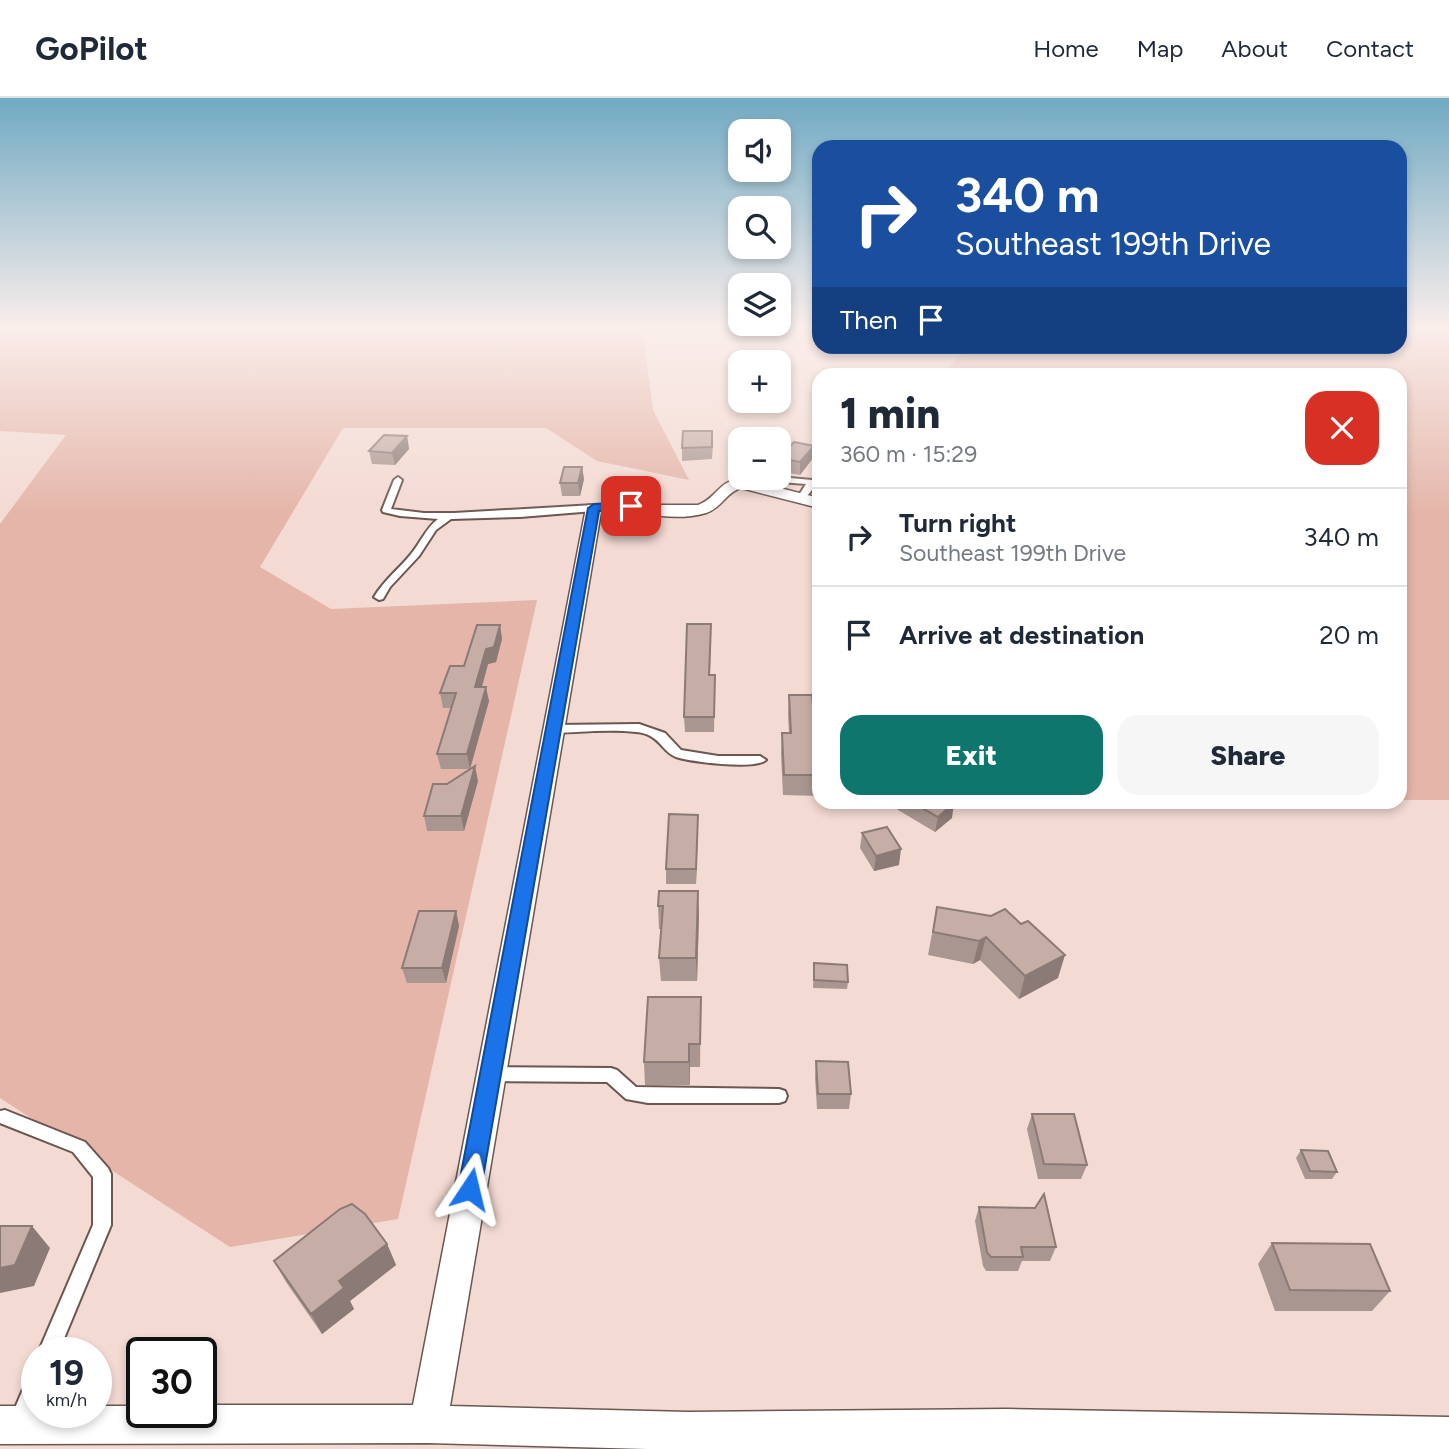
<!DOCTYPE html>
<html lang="en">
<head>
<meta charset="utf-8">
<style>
  :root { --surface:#fff; --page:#f6f6f7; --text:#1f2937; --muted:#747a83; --line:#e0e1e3; --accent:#0f766e }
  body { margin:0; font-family:Figtree,sans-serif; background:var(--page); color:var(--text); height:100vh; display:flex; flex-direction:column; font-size:26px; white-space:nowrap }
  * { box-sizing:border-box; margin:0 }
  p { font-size:23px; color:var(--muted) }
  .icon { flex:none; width:38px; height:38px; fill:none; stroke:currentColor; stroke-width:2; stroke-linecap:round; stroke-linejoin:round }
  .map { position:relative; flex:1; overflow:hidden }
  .panel { position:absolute; left:812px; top:270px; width:595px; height:441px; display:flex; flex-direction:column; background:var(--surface); border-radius:21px; box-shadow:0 4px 10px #0003 }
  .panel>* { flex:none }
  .hud { position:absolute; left:812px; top:42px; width:595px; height:214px; border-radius:21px; box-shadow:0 4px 10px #0003; background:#1a4fa0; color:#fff; overflow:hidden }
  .tools { position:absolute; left:728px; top:21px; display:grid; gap:14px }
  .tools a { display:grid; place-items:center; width:63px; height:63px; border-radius:14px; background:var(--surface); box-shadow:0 4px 10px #0003; font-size:35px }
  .speed { position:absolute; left:21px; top:1239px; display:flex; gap:14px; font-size:35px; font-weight:700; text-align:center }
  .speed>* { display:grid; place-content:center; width:91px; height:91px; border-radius:50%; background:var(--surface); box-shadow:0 4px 10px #0003; line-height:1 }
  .speed small { font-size:18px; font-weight:400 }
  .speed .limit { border:4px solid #111; border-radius:10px; background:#fff; color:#111 }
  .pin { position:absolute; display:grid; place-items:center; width:60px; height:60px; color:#fff; margin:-30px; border-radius:14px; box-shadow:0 4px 10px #0006 }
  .me { position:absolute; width:77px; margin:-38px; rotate:10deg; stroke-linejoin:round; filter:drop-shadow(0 0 5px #0008) }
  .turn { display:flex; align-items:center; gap:24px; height:147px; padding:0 28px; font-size:32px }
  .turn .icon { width:91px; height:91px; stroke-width:2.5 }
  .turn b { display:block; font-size:49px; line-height:60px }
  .then { display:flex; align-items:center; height:66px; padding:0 28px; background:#0003; gap:14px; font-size:26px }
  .round { display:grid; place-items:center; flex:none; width:74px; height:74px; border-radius:21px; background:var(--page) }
  .overview { display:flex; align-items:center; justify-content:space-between; height:119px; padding:0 28px }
  h1 { font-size:42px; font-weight:800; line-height:52px }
  .button { display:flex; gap:14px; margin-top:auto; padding:14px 28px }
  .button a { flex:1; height:80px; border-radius:21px; background:var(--accent); color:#fff; font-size:28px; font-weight:800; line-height:80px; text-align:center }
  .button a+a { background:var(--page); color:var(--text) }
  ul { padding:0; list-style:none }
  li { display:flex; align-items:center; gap:21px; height:98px; padding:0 28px; border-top:2px solid var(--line) }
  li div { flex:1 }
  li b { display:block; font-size:26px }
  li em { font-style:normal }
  header { display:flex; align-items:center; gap:42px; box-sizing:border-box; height:98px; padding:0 35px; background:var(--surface); border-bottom:2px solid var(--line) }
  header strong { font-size:33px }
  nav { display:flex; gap:38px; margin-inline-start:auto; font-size:24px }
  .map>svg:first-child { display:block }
</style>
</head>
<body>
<header>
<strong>GoPilot</strong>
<nav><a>Home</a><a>Map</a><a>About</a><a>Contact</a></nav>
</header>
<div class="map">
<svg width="1449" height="1351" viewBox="0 0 1449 1351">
  <rect width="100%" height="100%" fill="#f3dad2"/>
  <path fill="#e4b5a8" d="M0,228h642l11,84 36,70 -92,-19 -51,-33h-203l-83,139 71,42 206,-9 -139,619 -168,28 -230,-149v-574l66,-89 -66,-4z
    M1400,228h49v474h-49v-426h-457l25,-27 432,-1z"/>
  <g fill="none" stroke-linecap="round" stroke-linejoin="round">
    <g stroke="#6c5650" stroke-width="4">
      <path id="lane" d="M398,379l4,3 -11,29 33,4h30l140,-8 4,3 -4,3 -74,6 -69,2 -15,11 -17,26 -29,31 -7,12 -4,1 -5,-3c10,-17 25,-28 37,-43 10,-12 15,-26 27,-35l-38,-3 -17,-4 -1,-2 12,-30z
        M779,379l33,3 3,6 -11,14 -3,1 -4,-3 9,-14 -26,-2 -26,5 -4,-3z
        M639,626l26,9 16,17 37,6h42l6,4c-12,10 -74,2 -90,-3 -15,-6 -16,-23 -40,-25 -27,-3 -55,0 -82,1l-6,-4 6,-4z
        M490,969l121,1 6,2 19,17 143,2 6,2 2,5 -2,5 -6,2h-131l-22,-4 -19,-17 -117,-1 -6,-2 -2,-5 2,-5z
        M5,1012l80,32 23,26 3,6v51l-53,128h-20l55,-128v-48l-20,-25 -73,-29v-12z
        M37,1272v34l-11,25 -7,3 -7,-3 -3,-7 21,-49z"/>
    </g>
    <g stroke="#6c5650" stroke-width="3">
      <path id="street" d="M741,380l78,20v10l-78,-20c-15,4 -19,20 -35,25 -34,10 -70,-3 -105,-1l-151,894 238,6 319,-3 442,8v32h-802l-219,-6 -428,1v-38h37v6h59v-6h46v6h59v-7h212l173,-897 2,-3h110c19,-7 19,-23 43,-27z"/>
    </g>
    <use href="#lane" fill="#fff" fill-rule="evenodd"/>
    <use href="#street" fill="#fff" fill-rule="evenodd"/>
  </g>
  <path fill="#aa9690" d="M407,338l2,13 -14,16 -23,-1 -3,-13z
    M713,346l-1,15 -30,2v-13z
    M779,360h34l-13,17 -21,-4z
    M582,369l2,12 -4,17h-18l-2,-13z
    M500,527l2,14 -6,23 -8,2 -6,23 7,14 -19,68 8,12 -14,50h-37l-3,-15 23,-32 22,-15h-28l-4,-15 15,-46h-9l-3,-15z
    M711,540l-1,37h5l-1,57h-29l-1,-15z
    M789,597l27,39h3v62l-36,-1 -2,-41 1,-21h7l-1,-18z
    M888,704h64v16l-17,14 -47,-28z
    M698,717l-2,69h-30v-15z
    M862,735l37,32 -25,6 -14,-23z
    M659,793l40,23 -2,67h-36l-2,-23 2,-29h-2l-1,-23z
    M937,809l121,71 -39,21 -39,-39 -7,4 -45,-9z
    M456,813l3,15 -13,57h-39l-5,-15z
    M814,865l34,19 -1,7 -34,-1z
    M701,899l-1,70h-10v18h-45l-1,-23z
    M816,963l35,33 -2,15h-32l-2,-32z
    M1032,1016l55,51 -6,14h-43l-11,-50z
    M1301,1052l36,22 -5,7h-27l-9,-21z
    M979,1109l77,40 -6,14h-28l-4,10h-32l-3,-5 -8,-45z
    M1272,1145l118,48 -18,20h-97l-17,-47z
    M387,1146l9,21 -46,36 4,8 -32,25 -36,-52 -12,-21z"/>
  <path fill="#8b7a75" d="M407,338l2,13 -14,16 -3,-12z
    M814,348l-1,12 -13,17v-13z
    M582,369l2,12 -4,17 -2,-13z
    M500,527l2,14 -6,23 -8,2 -10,37 -3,-14 11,-38z
    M486,589l3,14 -19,68 -3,-15z
    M475,668l3,15 -14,50 -3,-15z
    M954,705l-2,15 -17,14 3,-15z
    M698,717v15l-2,54v-15z
    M901,751l-2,16 -25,6 2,-15z
    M698,793l1,23 -2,67 -1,-23z
    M456,813l3,15 -13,57 -4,-15z
    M986,839l-6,23 -7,4 6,-23z
    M1065,857l-7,23 -39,21 6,-23z
    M689,946l1,23v18l-1,-23z
    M32,1128l18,22 -16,38 -34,7v-25z
    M387,1146l9,21 -46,36 4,8 -32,25 -11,-20 28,-33z"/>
  <path fill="#c6aea7" stroke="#8b7a75" stroke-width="2" d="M683,333h29v16l-30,1z
    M384,337l23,1 -15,17 -23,-2z
    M794,344l20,4 -14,16 -21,-4z
    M564,369h18l-4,16h-18z
    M687,526h24l-2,51h6l-1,42h-30z
    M477,527h23l-6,22 -8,2 -11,38h11l-19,67h-30l19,-61h-16l10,-27h14z
    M789,597h23l4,39h3v41h-35l-2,-42h9z
    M475,668l-14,50h-37l9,-32h14z
    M912,704h40l2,1 -16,14z
    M669,716l29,1 -2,54h-30z
    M887,729l14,22 -25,7 -14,-23z
    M659,793h39l-2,67h-37l4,-52h-5z
    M937,809l54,9 14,-7 16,15 7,-3 37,34 -40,21 -39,-39 -7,4 -46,-9z
    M419,813h37l-14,57h-40z
    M814,865l33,2 1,17 -34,-2z
    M648,899h53l-1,47h-11v18h-45z
    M816,963l32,1 3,32h-33z
    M1032,1016h42l13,51 -43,-1z
    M1301,1052l27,1 9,21 -27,-1z
    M1044,1096l12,53h-35l2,10h-32l-4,-5 -8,-45 56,1z
    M352,1106l13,10 22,30 -48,37 5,7 -33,26 -37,-53 66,-52z
    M0,1128h32l-17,39 -15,3z
    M1272,1145l98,1 20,47 -100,-1z"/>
  <linearGradient id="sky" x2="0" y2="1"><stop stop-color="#70aac3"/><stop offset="0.55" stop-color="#faeeeb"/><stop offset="1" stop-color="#faeeeb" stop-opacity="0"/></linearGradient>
  <rect width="1449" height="417" fill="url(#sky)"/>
  <path fill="#1a73e8" stroke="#114b97" stroke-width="2" d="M631,404l4,1v5l-36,3 -118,678 -3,8 -8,3 -9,-3 -3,-8 130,-681 6,-4z"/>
</svg>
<div class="tools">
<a><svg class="icon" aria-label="sound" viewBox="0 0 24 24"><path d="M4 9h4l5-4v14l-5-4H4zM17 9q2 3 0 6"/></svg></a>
<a><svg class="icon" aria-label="search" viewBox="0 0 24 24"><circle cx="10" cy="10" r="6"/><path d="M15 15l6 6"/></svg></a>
<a><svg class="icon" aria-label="layers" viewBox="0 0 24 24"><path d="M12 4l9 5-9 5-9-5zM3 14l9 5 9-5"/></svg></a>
<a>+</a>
<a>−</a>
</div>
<div class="speed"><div>19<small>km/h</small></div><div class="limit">30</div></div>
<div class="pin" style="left:631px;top:408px;background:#d93025"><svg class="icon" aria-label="arrive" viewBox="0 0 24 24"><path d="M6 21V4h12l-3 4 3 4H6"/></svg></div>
<svg class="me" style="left:470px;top:1091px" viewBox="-20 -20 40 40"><path d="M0-17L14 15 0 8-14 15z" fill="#1a73e8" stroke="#fff" stroke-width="4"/></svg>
<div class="hud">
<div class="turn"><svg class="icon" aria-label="right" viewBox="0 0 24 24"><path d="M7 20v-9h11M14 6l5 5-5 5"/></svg><div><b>340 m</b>Southeast 199th Drive</div></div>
<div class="then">Then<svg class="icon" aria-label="arrive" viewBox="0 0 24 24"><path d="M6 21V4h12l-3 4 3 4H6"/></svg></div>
</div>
<section class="panel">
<div class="overview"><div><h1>1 min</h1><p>360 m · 15:29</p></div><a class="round" style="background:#d93025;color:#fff"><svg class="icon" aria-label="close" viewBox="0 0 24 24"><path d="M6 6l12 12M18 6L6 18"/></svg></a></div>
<ul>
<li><svg class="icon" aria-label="right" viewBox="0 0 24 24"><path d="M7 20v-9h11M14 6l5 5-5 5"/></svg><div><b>Turn right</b><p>Southeast 199th Drive</p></div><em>340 m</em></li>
<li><svg class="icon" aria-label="arrive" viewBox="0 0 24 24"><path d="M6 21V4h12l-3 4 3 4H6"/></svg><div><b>Arrive at destination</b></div><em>20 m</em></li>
</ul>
<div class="button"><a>Exit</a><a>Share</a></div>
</section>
</div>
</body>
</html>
